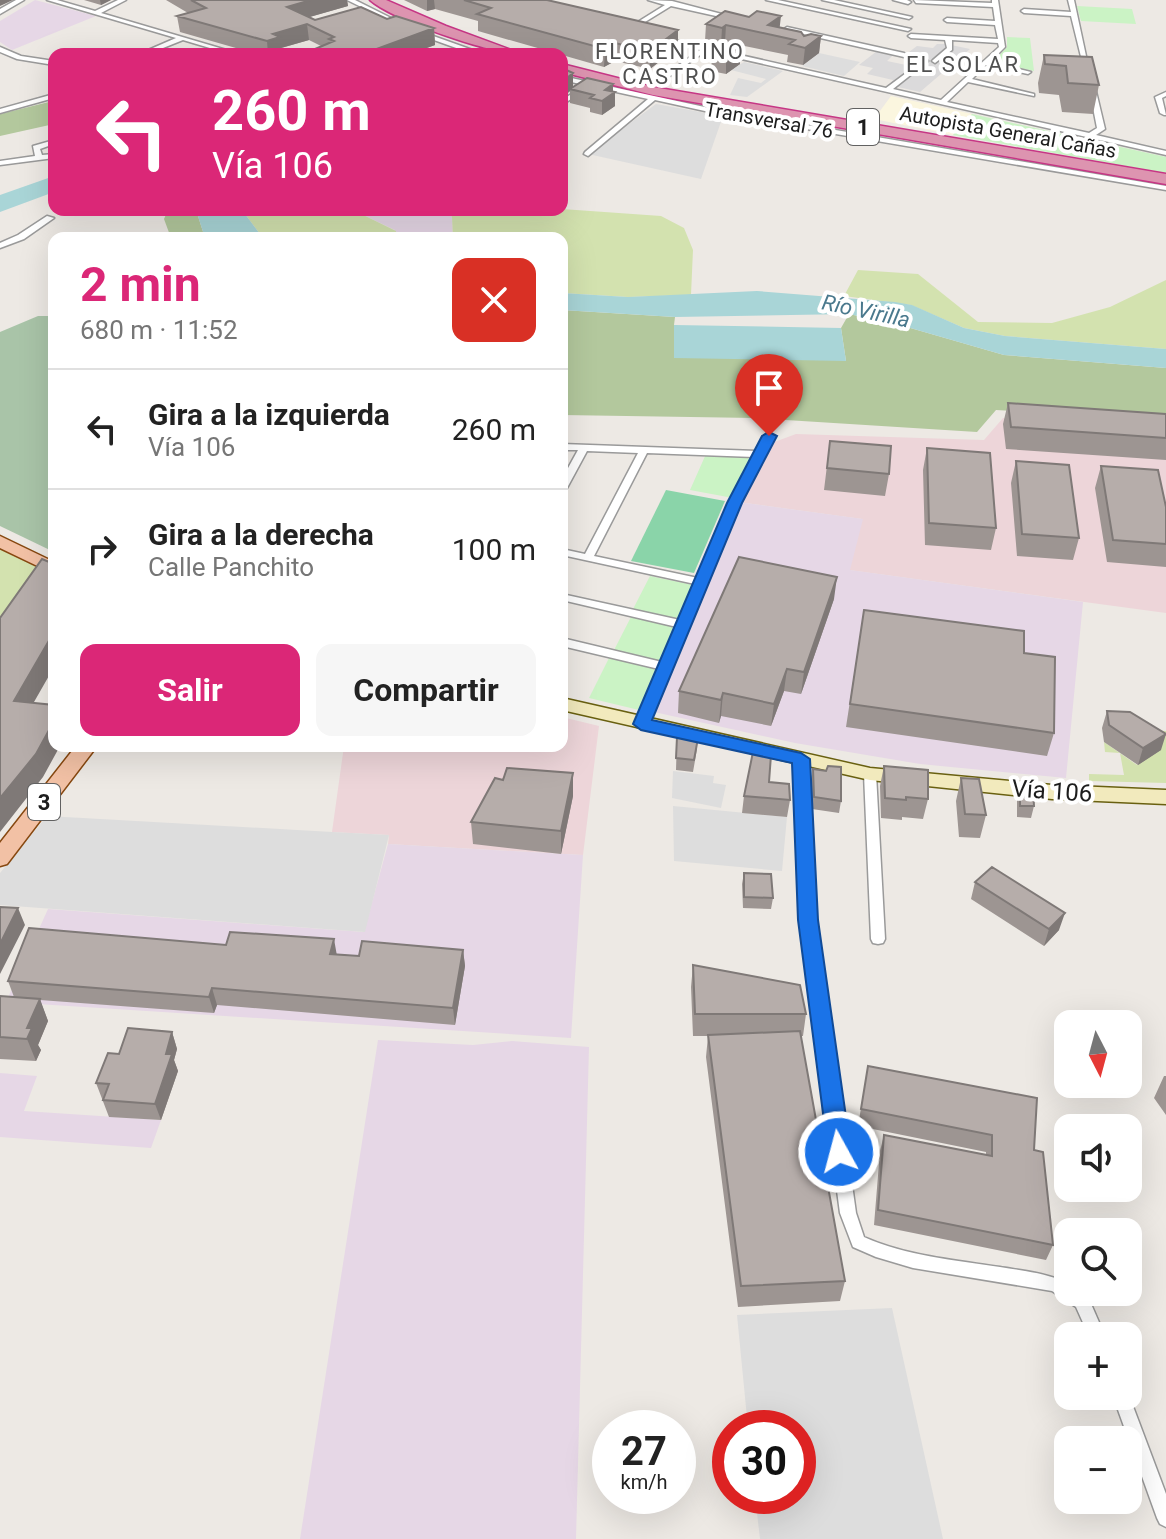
<!DOCTYPE html>
<html lang="es">
<head>
<meta charset="utf-8">
<style>
  :root { --surface:#fff; --page:#f6f6f6; --text:#222; --muted:#767676; --line:#e0e0e0; --accent:#db2777 }
  body { margin:0; font-family:Roboto,sans-serif; background:var(--page); color:var(--text); height:100vh; display:flex; flex-direction:column; font-size:30px; white-space:nowrap }
  * { box-sizing:border-box; margin:0 }
  p { font-size:26px; color:var(--muted) }
  .icon { flex:none; width:44px; height:44px; fill:none; stroke:currentColor; stroke-width:2; stroke-linecap:round; stroke-linejoin:round }
  .map { position:relative; flex:1; overflow:hidden }
  .details { position:absolute; left:48px; top:232px; width:520px; height:520px; display:flex; flex-direction:column; background:var(--surface); border-radius:16px; box-shadow:0 8px 32px #0002 }
  .details>* { flex:none }
  .banner { position:absolute; left:48px; top:48px; width:520px; height:168px; border-radius:16px; box-shadow:0 8px 32px #0002; background:#db2777; color:#fff; overflow:hidden }
  .needle { width:52px; rotate:174deg }
  .buttons { position:absolute; left:1054px; top:1010px; display:grid; gap:16px }
  .buttons a { display:grid; place-items:center; width:88px; height:88px; border-radius:16px; background:var(--surface); box-shadow:0 8px 32px #0002; font-size:40px }
  .speed { position:absolute; left:592px; top:1410px; display:flex; gap:16px; font-size:40px; font-weight:700; text-align:center }
  .speed>* { display:grid; place-content:center; width:104px; height:104px; border-radius:50%; background:var(--surface); box-shadow:0 8px 32px #0002; line-height:1 }
  .speed small { font-size:20px; font-weight:400 }
  .speed .limit { border:12px solid #d22; background:#fff; color:#111 }
  .pin { position:absolute; display:grid; place-items:center; width:68px; height:68px; color:#fff; margin:-82px -34px; border-radius:50% 50% 50% 0; rotate:-45deg; box-shadow:0 0 8px #0007 }
  .pin .icon { rotate:45deg }
  .me { position:absolute; width:88px; margin:-44px; rotate:353deg; stroke-linejoin:round; filter:drop-shadow(0 0 6px #0008) }
  .turn { display:flex; align-items:center; gap:28px; height:168px; padding:0 32px; font-size:36px }
  .turn .icon { width:104px; height:104px; stroke-width:2.5 }
  .turn b { display:block; font-size:56px; line-height:68px }
  .round { display:grid; place-items:center; flex:none; width:84px; height:84px; border-radius:16px; background:var(--page) }
  .summary { display:flex; align-items:center; justify-content:space-between; height:136px; padding:0 32px }
  h1 { font-size:48px; font-weight:700; line-height:60px; color:var(--accent) }
  .cta { display:flex; gap:16px; margin-top:auto; padding:16px 32px }
  .cta a { flex:1; height:92px; border-radius:16px; background:var(--accent); color:#fff; font-size:32px; font-weight:700; line-height:92px; text-align:center }
  .cta a+a { background:var(--page); color:var(--text) }
  ul { padding:0; list-style:none }
  li { display:flex; align-items:center; gap:24px; height:120px; padding:0 32px; border-top:2px solid var(--line) }
  li div { flex:1 }
  li b { display:block; font-size:30px }
  li em { font-style:normal }
  .map>svg:first-child { display:block }
</style>
</head>
<body>
<div class="map">
<svg width="1166" height="1539" viewBox="0 0 1166 1539">
  <rect width="100%" height="100%" fill="#ede9e4"/>
  <path fill="#dbdadb" d="M945,38l6,7 19,4 -50,43 -31,-7 4,-5 -26,-6 6,-6 -14,-3 18,-14 17,3 -7,7 24,5 6,-5 -3,-4 3,-3 -8,-2 8,-6 16,2 4,-4h8z"/>
  <path fill="#edd5d9" d="M1003,418l163,10v185l-317,-43 13,-51 -124,-17 31,-58 27,-10 188,6z
    M562,717l37,9 -16,129 -195,-11 1,-9 -57,-3 12,-86h218z"/>
  <path fill="#e6d7e6" d="M35,0l61,16 -84,34 -12,-8v-21z
    M353,210h95l4,7 1,21h-57l-1,-8z
    M738,502l125,17 -13,51 233,32 -17,176 -146,-14 -125,-21 -141,-31z
    M388,844l195,11 -12,183 -565,-36 42,-93 316,23z
    M378,1040l95,5 39,-4 77,6 -13,492h-276z
    M0,1073l37,3 -13,35 137,9 -10,28 -151,-11z"/>
  <path fill="#fbf6df" d="M891,96l81,18 -19,21 -79,-16z"/>
  <path fill="#d3e2af" d="M562,209l99,7 23,12 9,22 -2,45 -63,2 -66,-4v-55h-109l-1,-21 -4,-7z
    M242,210h111l43,21v7h-133z
    M858,270l60,4 60,48 74,1 58,-16 56,-27v69l-161,-13 -41,-8 -53,-23 -67,-9z
    M0,548l42,20 -42,66z
    M1124,729l42,2v52l-77,-2v-7l35,1 -4,-22 -15,-1 -1,-10 33,23z"/>
  <path fill="#b3c89d" d="M49,102l5,1v21l-54,12v-22z
    M168,210h28l9,28h-34l-7,-19z
    M562,310l113,7 -1,8 172,36 -5,-33 8,-14 51,11 104,30 162,13v52l-170,-10 -19,22 -222,-14 -193,-3z"/>
  <path fill="#a9c4a8" d="M38,316h16v236l-54,-26v-194z"/>
  <path fill="#cbf3c5" d="M1077,6l55,3 4,15 -55,-3z
    M1007,37l23,1 4,33 -41,-9 14,-15z
    M972,114l194,43v16l-213,-38z
    M706,454l42,3 3,2 -18,39 -43,-8z
    M650,576l48,10 -18,36 -48,-11z
    M631,617l49,10 -18,38 -50,-11z
    M609,658l50,12 -20,40 -50,-12z"/>
  <path fill="#8ad4a9" d="M666,490l59,11 -31,72 -63,-12z"/>
  <path fill="#ddd" d="M819,53l41,9 -16,14 -42,-10z
    M744,62l39,9 -36,26 -17,-2 8,-17 23,5 5,-4 -35,-9z
    M656,104l67,12 -22,63 -113,-25z
    M673,771l41,5 -1,7 13,2 -5,23 -49,-10z
    M673,806l114,11 -5,54 -108,-10z
    M47,816l285,16 57,3 -24,97 -365,-27v-32z
    M892,1308l51,231h-183l-5,-43h43v-68h-50l-11,-113z"/>
  <path fill="#a9d5d7" d="M54,176v16l-54,20v-17z
    M196,210h46l21,28h-58z
    M757,291l138,11 17,3 52,23 41,8 161,13v19l-162,-13 -104,-30 -51,-11 -174,3 -113,-7v-17l66,4z
    M674,325l167,3 5,33 -172,-3z"/>
  <g fill="none" stroke-linecap="round" stroke-linejoin="round">
    <g stroke="#9a9a9a" stroke-width="3">
      <path id="street" d="M16,0h8l-24,14v-5z
        M47,0h10l38,11 23,-11h8l-25,13 139,41h-10l-47,-14 -35,14h-9l37,-16z
        M347,0h8l50,25 -5,1z
        M648,0l24,1 65,17 -3,2 -63,-14 -39,24h-4v-2l37,-23z
        M766,0h12l133,29 -3,2z
        M822,0h12l78,17 -3,2z
        M893,0h14l4,2 -3,2z
        M914,0l78,3v-3h6l7,47 -15,15 41,10 -3,2 -42,-9 -14,14 62,15v2l-66,-14 -21,20 142,31 8,-5 -8,-41 3,-2 3,2 10,42 -9,6 70,16v4l-460,-104 -43,30 -5,-1 42,-30 -37,-9v-2l2,-1 221,50 39,-29 3,2 -1,1 -34,27 48,11 58,-53 -1,-4 -46,-3v10l-17,13 -3,-2 1,-1 14,-12 -2,-8 -34,-2 -3,-2 3,-2 87,5 -3,-14 -48,-3 -3,-2 3,-2 48,3 -2,-14 -77,-4z
        M1068,0h6l15,70 -5,-1 -13,-53 -47,-3 -3,-2 3,-2 47,3z
        M787,27l117,26 3,2 -3,2 -119,-27 -1,-1z
        M422,32l59,21 1,1h-9l-53,-19v-2z
        M0,47l21,9 33,5v4l-37,-6 -17,-7z
        M562,76l161,35 443,75v4l-443,-75 -68,-15 -67,56 -4,-2 1,-2 63,-53 -86,-19z
        M581,88l5,1 -24,16v-5z
        M1166,92v4l-4,2 4,17h-2l-4,-2 -5,-16z
        M54,94v4l-54,15v-4z
        M54,140v4l-14,5 2,6 12,-1v4l-54,7v-4l35,-5 -2,-10z
        M47,216l7,2 -30,21 -24,9v-5l18,-8z
        M769,433l5,3 -34,67 -93,221 -6,4 -4,-1 -2,-3 24,-55 -97,-23v-8l100,24 15,-35 -115,-27v-6l118,26 15,-36 -133,-29v-6l23,5 53,-101 -51,-2 -20,37 -5,3v-12l16,-29h-16v-6l195,7 9,-17zM647,453l107,4 -24,46 -32,75 -104,-22z
        M801,755l6,4 8,161 41,293 8,24c43,19 90,23 136,30 24,4 46,6 68,16v9h13l7,5 17,39h-16l-13,-29 -24,-16 -139,-23 -37,-11 -23,-10 -13,-34 -39,-293 -6,-161z
        M870,770l6,4 9,165 -2,4 -5,1 -5,-1 -2,-4 -7,-165z
        M1128,1393l38,101v33l-6,-3 -3,-6 -44,-122h15z"/>
    </g>
    <g stroke="#696010" stroke-width="3">
      <path id="secondary" d="M562,698l308,70 182,17 114,5v14l-114,-5 -182,-19 -308,-70z"/>
    </g>
    <g stroke="#874810" stroke-width="3">
      <path id="primary" d="M0,536l54,26v12l-54,-26z
        M76,746h21l-90,118 -7,2v-23z"/>
    </g>
    <g stroke="#c63685" stroke-width="3">
      <path id="highway" d="M370,0h16l60,26 76,28c-32,0 -129,-34 -152,-54z
        M562,64l91,23 513,87v10l-513,-89 -91,-23z"/>
    </g>
    <use href="#street" fill="#fff" fill-rule="evenodd"/>
    <use href="#secondary" fill="#f2eabd" fill-rule="evenodd"/>
    <use href="#primary" fill="#f2c1a5" fill-rule="evenodd"/>
    <use href="#highway" fill="#dd94b0" fill-rule="evenodd"/>
  </g>
  <path fill="#9d9592" d="M84,0h27l-10,5z
    M166,0h181l1,6 -39,11 6,3 72,-1 47,9 1,17 -25,9h-94l-1,-5 6,-3 -12,-6 -28,8 1,6h-25l-77,-22 -3,-16 11,-3z
    M404,0h143l131,47 -28,22 -35,-8 -11,6 -126,-36v-10l-43,-12 -8,2z
    M706,24l74,3 24,9h17l-2,17 -16,12 -16,-3 1,-7 -63,-13 -4,3 -16,-4z
    M1044,55l48,2 7,28 -6,29 -31,-2 -3,-17 -20,-2 -1,-10z
    M712,57l28,7 -14,10 -15,-3z
    M573,73v14l42,5v14l-13,9 -12,-3v-4l-20,-5v-12l-8,7z
    M1008,403l158,11v46l-160,-11 -3,-25z
    M830,441l59,33 -4,22 -61,-6z
    M927,448l69,80 -5,22 -66,-5 -2,-75z
    M1016,461l63,77 -6,22 -56,-4 -6,-73z
    M1101,466l65,41v60l-59,-5 -12,-74z
    M834,599l-33,95 -17,-3 -13,35 -50,-10 -2,7 -41,-10 1,-22z
    M864,610l160,43 30,80 -7,23 -201,-29z
    M1107,711l54,39 -23,15 -34,-23 -2,-14z
    M677,737l20,12 -4,23 -17,-2z
    M884,766l44,33 -5,20 -21,-2v3l-21,-2 -1,-32z
    M813,769l28,32 -2,12 -27,-4 -1,-28z
    M573,773v23l-12,58 -88,-10 -2,-22 32,-42z
    M961,778l25,37 -6,23 -21,-1 -3,-36z
    M769,782l21,18 -3,17 -45,-4 2,-17z
    M1020,787l14,19 -3,12 -14,-1v-19z
    M744,873l29,25 -2,11 -28,-1 -1,-24z
    M975,882l84,48 -15,16 -73,-47z
    M463,950l2,16 -10,59 -238,-20 -3,8 -174,-13 8,21 -10,24 3,5 -5,11 -36,-2v-63l14,1 -6,-16 328,-27 23,2z
    M693,965l113,49 -3,22h-2l44,245 -5,20 -102,6 -32,-250 2,-21h-15l-2,-49z
    M172,1032l5,17 -3,11 4,11 -17,49 -52,-3 -13,-34 23,-29z
    M868,1066l166,84 19,95 -7,15 -172,-35 6,-74 4,-16 102,20v-3l-128,-26z
    M1164,1076h2v39l-12,-17z"/>
  <path fill="#7f7977" d="M0,0h13l-13,6z
    M100,0h11l-10,5z
    M311,0h36l1,6 -59,17 -2,-16z
    M427,0h7l1,9 -8,2z
    M781,16l-2,17 -11,-8z
    M307,24l2,16 -28,8 1,6h-14l-1,-13 6,-7z
    M726,25l-1,17 -4,3 1,-17z
    M434,28l1,17 -25,9h-47z
    M678,30v17l-28,22v-18z
    M821,36l-2,17 -16,12 2,-17z
    M615,43v18l-11,6 1,-18z
    M740,51v13l-14,10v-14z
    M573,73v16h-3v2l-8,7v-16z
    M613,84v9l2,-1v14l-13,9v-14l3,-11z
    M837,577l-3,22 -33,95 3,-22z
    M54,632v35l-32,56 -8,-22z
    M787,669l-3,22 -13,35 3,-22z
    M723,693l-2,23 -2,7 2,-23z
    M54,721v25h6l-17,31 -43,55v-34z
    M1166,734l-5,16 -23,15 5,-17z
    M573,773v23l-12,58v-23z
    M18,908l7,17 -25,49v-30z
    M1065,913l-6,17 -15,16 5,-17z
    M334,939l3,17 -7,-2z
    M463,950l2,16 -10,59 -2,-17z
    M212,988l5,17 -3,8 -5,-16z
    M40,999l8,22 -10,24 3,5 -5,11 -9,-22v-11z
    M172,1032l5,17 -3,11 4,11 -17,49 -6,-16 11,-50z"/>
  <path fill="#b6adaa" stroke="#7f7977" stroke-width="2" d="M191,0h120l-24,7 28,13 46,-13 26,12 9,-3 38,12 -71,26h-35l-13,-5 19,-8 -5,-2 5,-2 -27,-13 -34,10 7,3 -13,4 -90,-25 29,-8z
    M464,0h83l131,30 -28,21 -35,-8 -10,6 -128,-35 14,-6z
    M725,11l24,6 8,-6 24,5 -13,9 33,7 3,4 7,-2 10,2 -16,12 -16,-4 6,-4 -69,-15 -4,3 -16,-4z
    M726,47l14,4 -14,9 -14,-3z
    M1044,55l48,2 7,28 -31,-2 -2,-17 -21,-2z
    M562,68l11,5 -11,9z
    M587,78l26,6 -8,6 10,2 -13,9 -12,-3 4,-3 -24,-6z
    M1008,403l158,11v24l-155,-11z
    M830,441l61,5 -2,28 -62,-6z
    M927,448l63,5 6,75 -67,-5z
    M1016,461l53,4 10,73 -57,-4z
    M1101,466l57,4 8,37v37l-53,-4z
    M739,557l98,20 -33,95 -17,-3 -13,35 -51,-11 -2,7 -42,-9z
    M42,559l12,5v5l-2,5 2,1v57l-40,69 40,4v16l-18,33 -36,44v-180z
    M864,610l160,21v22l31,4 -1,76 -204,-29z
    M1107,711l23,1 36,22 -23,14 -34,-23z
    M677,737l21,1 -4,22 -18,-2z
    M753,752l18,3 -2,27 20,2 1,16 -46,-4z
    M828,766l13,1v34l-27,-4 -1,-28 13,2z
    M884,766l44,4v29l-22,-2v3l-21,-2z
    M507,768l66,5 -12,58 -90,-9 24,-44 8,2z
    M961,778l18,1 7,36 -21,-1z
    M1020,787l13,1 1,18h-14z
    M992,867l73,46 -16,16 -74,-47z
    M744,873l27,1 2,24 -29,-1z
    M0,907l18,1 -18,36z
    M29,928l197,17 4,-13 104,7 -4,15 29,2 3,-15 101,9 -10,58 -241,-20 -3,9 -201,-16z
    M693,965l107,20 6,29h-111z
    M0,996l40,3 -13,29h5l-5,11 -27,-2z
    M128,1028l44,4 -6,22h6l-17,50 -52,-4 6,-16 -13,-1 12,-30 11,1z
    M800,1031l45,250 -104,5 -33,-251z
    M868,1066l169,32 -3,52 9,2 10,93 -175,-35 6,-75 108,21v-21l-131,-26z"/>
  <path fill="#1a73e8" stroke="#114b97" stroke-width="2" d="M769,432l8,4 -35,67 -90,217 149,33 9,6 8,161 33,232 -4,7 -8,3 -8,-3 -3,-7 -30,-232 -6,-157 -151,-33 -8,-6 94,-221 35,-67z"/>
  <g text-anchor="middle" dominant-baseline="central" stroke-width="8" stroke-linejoin="round" paint-order="stroke">
    <g font-size="20" fill="#1d1d1d" stroke="#fff">
      <text transform="translate(769 120) rotate(10)">Transversal 76</text>
      <text transform="translate(1008 132) rotate(10)">Autopista General Cañas</text>
    </g>
    <g font-size="22" letter-spacing="2" fill="#505050" stroke="#fff">
      <text x="670" y="51">FLORENTINO<tspan x="670" dy="25">CASTRO</tspan></text>
      <text x="963" y="64">EL SOLAR</text>
    </g>
    <g fill="#fff" stroke="#616161" stroke-width="2">
      <rect x="847" y="109" width="32" height="36" rx="6"/>
      <rect x="28" y="784" width="32" height="36" rx="6"/>
    </g>
    <g font-size="22" font-weight="bold" fill="#1d1d1d">
      <text x="863" y="127">1</text>
      <text x="44" y="802">3</text>
    </g>
    <g font-size="22" font-style="italic" fill="#4a798d" stroke="#fff">
      <text transform="translate(866 311) rotate(12)">Río Virilla</text>
    </g>
    <g font-size="24" fill="#1d1d1d" stroke="#fff">
      <text transform="translate(1052 791) rotate(4)">Vía 106</text>
    </g>
  </g>
</svg>
<div class="buttons">
<a><svg class="needle" viewBox="-14 -14 28 28"><path d="M0-13l5 13h-10z" fill="#e53935"/><path d="M0 13l5-13h-10z" fill="#767676"/></svg></a>
<a><svg class="icon" aria-label="sound" viewBox="0 0 24 24"><path d="M4 9h4l5-4v14l-5-4H4zM17 9q2 3 0 6"/></svg></a>
<a><svg class="icon" aria-label="search" viewBox="0 0 24 24"><circle cx="10" cy="10" r="6"/><path d="M15 15l6 6"/></svg></a>
<a>+</a>
<a>−</a>
</div>
<div class="speed"><div>27<small>km/h</small></div><div class="limit">30</div></div>
<div class="pin" style="left:769px;top:436px;background:#d93025"><svg class="icon" aria-label="arrive" viewBox="0 0 24 24"><path d="M6 21V4h12l-3 4 3 4H6"/></svg></div>
<svg class="me" style="left:839px;top:1152px" viewBox="-20 -20 40 40"><circle r="17" fill="#1a73e8" stroke="#fff" stroke-width="3"/><path d="M0-11L8 9 0 5-8 9z" fill="#fff"/></svg>
<div class="banner">
<div class="turn"><svg class="icon" aria-label="left" viewBox="0 0 24 24"><path d="M17 20v-9H6M10 6l-5 5 5 5"/></svg><div><b>260 m</b>Vía 106</div></div>
</div>
<section class="details">
<div class="summary"><div><h1>2 min</h1><p>680 m · 11:52</p></div><a class="round" style="background:#d93025;color:#fff"><svg class="icon" aria-label="close" viewBox="0 0 24 24"><path d="M6 6l12 12M18 6L6 18"/></svg></a></div>
<ul>
<li><svg class="icon" aria-label="left" viewBox="0 0 24 24"><path d="M17 20v-9H6M10 6l-5 5 5 5"/></svg><div><b>Gira a la izquierda</b><p>Vía 106</p></div><em>260 m</em></li>
<li><svg class="icon" aria-label="right" viewBox="0 0 24 24"><path d="M7 20v-9h11M14 6l5 5-5 5"/></svg><div><b>Gira a la derecha</b><p>Calle Panchito</p></div><em>100 m</em></li>
</ul>
<div class="cta"><a>Salir</a><a>Compartir</a></div>
</section>
</div>
</body>
</html>
